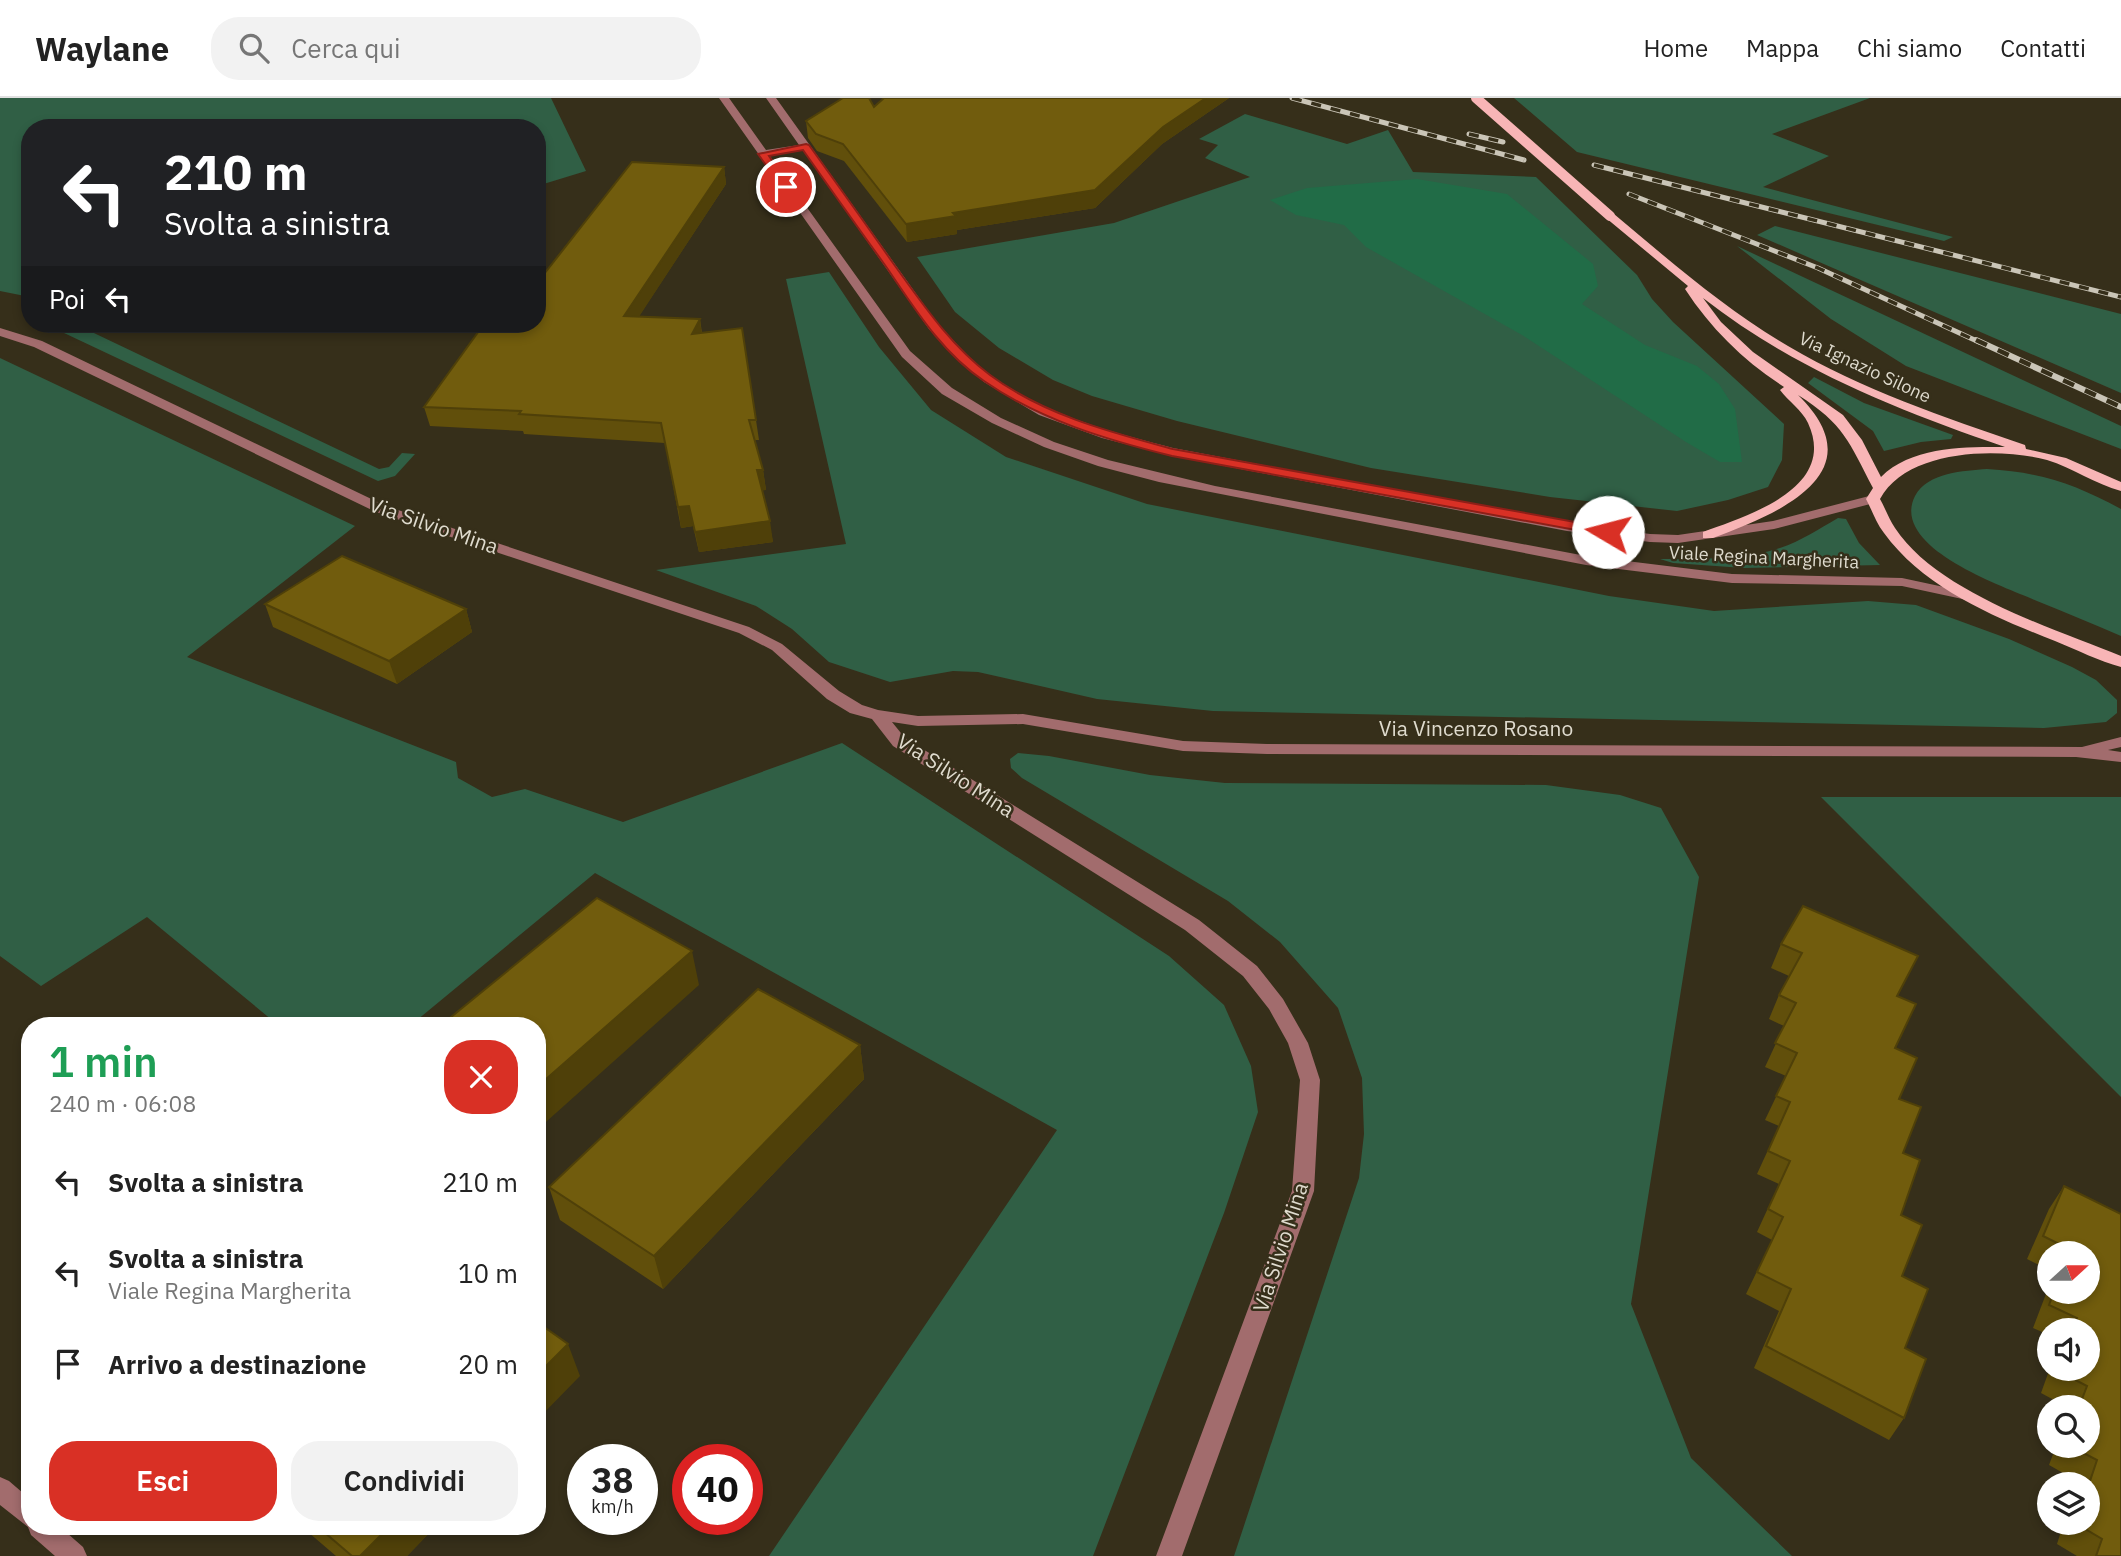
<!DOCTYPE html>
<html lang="it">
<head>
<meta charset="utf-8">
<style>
  :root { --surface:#fff; --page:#f2f2f2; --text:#222; --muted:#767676; --line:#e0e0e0; --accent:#d93025 }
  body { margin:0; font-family:"IBM Plex Sans",sans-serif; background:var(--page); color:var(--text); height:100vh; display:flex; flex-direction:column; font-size:26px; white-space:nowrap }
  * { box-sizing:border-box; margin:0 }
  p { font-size:23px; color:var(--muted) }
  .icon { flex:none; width:38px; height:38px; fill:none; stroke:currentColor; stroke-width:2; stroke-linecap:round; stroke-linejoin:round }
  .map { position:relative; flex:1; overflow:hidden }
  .details { position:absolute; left:21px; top:919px; width:525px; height:518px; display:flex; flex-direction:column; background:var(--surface); border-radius:28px; box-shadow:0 4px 10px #0003 }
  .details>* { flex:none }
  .top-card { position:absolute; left:21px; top:21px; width:525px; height:214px; border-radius:28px; box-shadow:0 4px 10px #0003; background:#202124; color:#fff; overflow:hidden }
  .needle { width:46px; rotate:69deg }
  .fabs { position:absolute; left:2037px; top:1143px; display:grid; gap:14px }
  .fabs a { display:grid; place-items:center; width:63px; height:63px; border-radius:50%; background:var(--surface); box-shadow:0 4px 10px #0003; font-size:35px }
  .speed { position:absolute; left:567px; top:1346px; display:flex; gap:14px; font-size:35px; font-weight:700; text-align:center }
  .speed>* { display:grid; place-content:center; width:91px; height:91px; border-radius:50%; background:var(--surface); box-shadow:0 4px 10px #0003; line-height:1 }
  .speed small { font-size:18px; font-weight:400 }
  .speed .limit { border:10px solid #d22; background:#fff; color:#111 }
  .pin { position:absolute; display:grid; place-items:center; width:60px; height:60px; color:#fff; margin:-30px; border:4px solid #fff; border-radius:50%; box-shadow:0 2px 7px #0007 }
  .me { position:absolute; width:77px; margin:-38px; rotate:278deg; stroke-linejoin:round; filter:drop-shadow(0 0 5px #0008) }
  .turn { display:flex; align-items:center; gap:24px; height:147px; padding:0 28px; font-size:32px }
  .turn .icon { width:91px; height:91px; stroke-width:2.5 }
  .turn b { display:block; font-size:49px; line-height:60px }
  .then { display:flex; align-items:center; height:66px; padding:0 28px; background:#0003; gap:14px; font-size:26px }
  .round { display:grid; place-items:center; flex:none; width:74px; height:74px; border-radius:28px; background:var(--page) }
  .head { display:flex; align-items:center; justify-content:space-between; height:119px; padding:0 28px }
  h1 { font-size:42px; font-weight:600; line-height:52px; color:#1e9e55 }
  .cta { display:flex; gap:14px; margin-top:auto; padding:14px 28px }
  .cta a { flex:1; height:80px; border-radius:28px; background:var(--accent); color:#fff; font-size:28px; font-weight:600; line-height:80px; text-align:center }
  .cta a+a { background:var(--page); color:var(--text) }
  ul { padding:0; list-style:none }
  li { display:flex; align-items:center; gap:21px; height:91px; padding:0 28px }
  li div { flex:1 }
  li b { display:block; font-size:26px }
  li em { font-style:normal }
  header { display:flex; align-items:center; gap:42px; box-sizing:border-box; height:98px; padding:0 35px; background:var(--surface); border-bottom:2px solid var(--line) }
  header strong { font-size:33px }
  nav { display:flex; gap:38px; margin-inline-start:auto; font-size:24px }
  .search { width:490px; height:63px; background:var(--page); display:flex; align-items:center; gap:18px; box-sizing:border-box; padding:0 24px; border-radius:28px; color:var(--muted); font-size:26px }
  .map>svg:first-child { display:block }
</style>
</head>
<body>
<header>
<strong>Waylane</strong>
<div class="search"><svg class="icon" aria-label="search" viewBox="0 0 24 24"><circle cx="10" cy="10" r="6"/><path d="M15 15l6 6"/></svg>Cerca qui</div>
<nav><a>Home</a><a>Mappa</a><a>Chi siamo</a><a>Contatti</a></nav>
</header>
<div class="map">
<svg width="2121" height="1458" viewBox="0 0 2121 1458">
  <rect width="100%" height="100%" fill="#362f1a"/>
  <path fill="#305f45" d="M0,0h551l35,73 -49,15v-58h-507v169l-30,-6z
    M1514,0h356l-98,36 57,22 -66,31 190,50 -9,4 -367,-89z
    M1245,16l102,30 41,-14 25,42 123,5 101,98 15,24 21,23 111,102 -2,36 -14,27 -40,13 -51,11 -127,-14 -179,-29 -194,-47 -85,-25 -39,-16 -54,-32 -44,-36 -38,-55 197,-34 136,-46 -45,-19 13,-13 -19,-6z
    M1775,128l346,88v79l-364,-158z
    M1737,148l384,180v23l-215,-83 -75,-47z
    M829,174l50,75 52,63 75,47 141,47 462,92 105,15 154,-10 48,4 93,34 63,28 24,13 21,20v13l-11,9 -62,6 -831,-17 -116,-12 -119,-27 -25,-1 -63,11 -61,-20 -37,-33 -36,-23 -100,-36 190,-26 -60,-265z
    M45,226h30l304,145 10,-2 13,-14 13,1 -20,22 -17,5z
    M0,260l355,168 -168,131 269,105 2,16 34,19 33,-8 98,33 219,-79 327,213 55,49 27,61 7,46 -34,101 -131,343h-324l288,-426 -462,-257 -184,152h-133l-131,-108 -106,69 -41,-30z
    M1814,279l50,26 89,32 -2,4 -30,3 -37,9 -11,-20 -65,-48z
    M1987,371c53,3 88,15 134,40v127c-28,-12 -56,-24 -84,-35 -32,-14 -148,-53 -122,-105 13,-24 49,-25 72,-27z
    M1838,420l8,1 13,24 21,22 -136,3 -71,-5 -13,-4c39,0 83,1 120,-11 21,-7 39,-19 58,-30z
    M1018,655l31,3 101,19 75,8 321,2 74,10 41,13 38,69 -68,427 60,154 101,98h-558l125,-378 5,-44 -2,-56 -24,-70 -58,-66 -52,-41 -206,-123 -11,-10 -1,-9z
    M1821,699h300v300z"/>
  <path fill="#216c47" d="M1417,81l90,15 86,70 5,22 -16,18 63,41 52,21 22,18 16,25 7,53h-22l-34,-20 -164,-107 -156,-88 -22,-22 -48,-10 -26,-15 37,-12z"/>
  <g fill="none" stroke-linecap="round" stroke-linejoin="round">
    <path fill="#a26c6d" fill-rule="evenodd" d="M719,0h10l37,52 33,-5 -33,-47h10l161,225c18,19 34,38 55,53 54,39 118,56 181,72l394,75 83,11 28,1 95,-14 100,-26 7,4 -2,3 -104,27 -96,14 -28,-1 -83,-11 -395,-75 -70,-18 -63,-23 -55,-33 -26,-22 -29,-31 -126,-179 -33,6 140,195 42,37 49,30 53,24 54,18 107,26 371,70 146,18 170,4 70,15 2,3 -7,4 -65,-14 -170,-3 -146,-18 -427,-83 -61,-16 -54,-19 -52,-24 -50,-29 -40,-37z
      M0,230l42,13 344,165 363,121 33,17 57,47 23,14 16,5 40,6 105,-2 160,27 84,3 815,3 39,-10v10l-13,3 13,2v10l-45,-5 -809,-3 -84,-3 -160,-27 -105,2 -26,-4 13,16 294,182 58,46 26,33 25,44 12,37 -6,111 -132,365h-26l136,-365 8,-111 -12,-37 -19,-34 -26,-33 -58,-46 -292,-184 -21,-27 -22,-6 -23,-14 -55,-49 -33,-17 -363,-121 -342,-165 -34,-11z
      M0,1379l9,4 21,18v27h29l24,21 4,9h-32l-24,-21 -3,-8 -28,-22z"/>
    <path fill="#f8b5b6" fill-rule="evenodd" d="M1606,116h8c56,47 111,95 174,132 74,44 156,71 237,99l1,4 40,9 55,24v9c-26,-7 -48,-23 -74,-31 -49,-13 -140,-11 -167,39 5,9 9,20 15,29 42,64 157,100 226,128v11c-22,-6 -44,-17 -66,-26 -61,-24 -131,-53 -171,-108 -8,-10 -12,-23 -18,-34l7,-11c-24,-46 -29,-64 -75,-93 80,78 -20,119 -85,143h-10v-6c46,-17 135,-44 105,-109 -6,-13 -20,-22 -28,-33l4,-3c-40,-26 -73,-58 -99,-98l3,-3 -82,-68zM1703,200c91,71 194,112 302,149 -40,0 -93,-1 -124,30l-19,-37 -19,-25 -90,-63 -32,-30z"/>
    <g stroke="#cac5b7" stroke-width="5">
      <path id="rail-far1" d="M1292,0l232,62
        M1469,36l34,8
        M1594,67l527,132
        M1629,96l189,74 161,74"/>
    </g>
    <g stroke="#cac5b7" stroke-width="6">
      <path id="rail" d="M1976,242l145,67"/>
    </g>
    <use href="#rail-far1" stroke="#362f1a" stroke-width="3.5" stroke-dasharray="10" stroke-linecap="butt"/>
    <use href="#rail" stroke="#362f1a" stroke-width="4.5" stroke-dasharray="12" stroke-linecap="butt"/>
    <path stroke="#f8b5b6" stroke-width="10" d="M1476,0l134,118"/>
  </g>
  <path fill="#614f0b" d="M884,0h345l-67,46 -67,64 -138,22v4l-50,8 -63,-81 -27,-10 -9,-13 -2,-17 68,-14z
    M724,69l2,17 -87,132 61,3 2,14 40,-5 17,112h-4l8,30 3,20h-4l11,52 -74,10 -6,-26 -12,2 -16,-85 -141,-9 -1,-3 -93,-5 -6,-19 113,-83z
    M265,506l201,5 6,23 -75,52 -124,-57z
    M1781,846l116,52 -2,52 8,105 -2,62 4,133 -1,70 -15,22 -135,-72 25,-57 -33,-17 26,-54 -15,-8 22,-48 -22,-10 22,-48 -14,-6 21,-44 -21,-9 19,-41 -15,-7 10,-24 10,-19 -18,-8z
    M860,947l4,34 -201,210 -103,-69 -11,-33z
    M2064,1088l57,28v342h-44l-20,-12 7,-22h24v-38h-10l1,-2 -30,-17 7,-19h32v-39h-21l-26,-14 9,-25h38v-38h-39v5l-16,-7 16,-42v6h39v-39h-39v17l-22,-11 22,-50z
    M301,1428h135l-29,30h-71z"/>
  <path fill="#4f4009" d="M1206,0h23l-67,46 -67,64 -138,22v4l-50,8 -1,-18 47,-11z
    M724,69l2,17 -99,151 -3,-19z
    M700,221l2,19 -10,-4z
    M757,372h6l3,20 -6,1z
    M689,408l4,20 -12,2 -3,-21z
    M770,423l3,21 -74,10 -4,-20z
    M466,511l6,23 -75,52 -8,-23z
    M692,853l7,34 -162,145v-43z
    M860,947l4,34 -201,210 -9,-33z
    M568,1246l12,32 -43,44v-45z
    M390,1428h46l-29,30h-47z"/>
  <path fill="#715c0d" stroke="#4f4009" stroke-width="2" d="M843,0h26l5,9 10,-9h322l-43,29 -68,63 -142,23 3,3 -50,8 -63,-80 -27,-10 -10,-13z
    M632,64l92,5 -100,149 76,3 -8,15 50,-6 14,92h-7l14,50h-6l13,51 -75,11 -6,-26 -11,1 -17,-84 -142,-9 2,-3 -97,-4 60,-83h53v-41z
    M342,458l124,53 -77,52 -124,-57z
    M597,800l95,53 -155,136v-61h-97z
    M1803,808l115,50 -21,40 19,8 -21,44 22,10 -18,41 22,8 -18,46 17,7 -19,55 21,10 -20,51 26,13 -23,59 21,11 -22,59 -138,-72 25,-57 -34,-17 26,-55 -15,-8 22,-48 -22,-10 22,-49 -14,-6 21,-43 -22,-10 21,-40 -17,-8 23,-42 -21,-9z
    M758,891l102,56 -206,211 -105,-69z
    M2064,1088l57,28v342h-25l6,-17 -27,-16v-1h13v-35l9,-27 -27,-14h18v-39h-9l8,-21 -29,-15 1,-3h29v-38h-15l4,-12 -28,-13 5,-13h34v-39h-19l2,-3 -28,-14z
    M537,1224l31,22 -31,31z
    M317,1428h73l-30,30h-8z"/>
  <path fill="#d93025" stroke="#8d1f18" stroke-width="2" d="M806,46l3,1c28,39 56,78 84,118 29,40 57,82 97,112 54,40 120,57 183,74l435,79 7,4 -7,4 -436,-80c-65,-16 -132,-36 -188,-75 -42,-28 -69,-72 -97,-113 -28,-39 -56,-78 -84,-118l-34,6 22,31 -5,3 -3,-1 -25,-35z"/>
  <g text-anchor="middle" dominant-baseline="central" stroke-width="5" stroke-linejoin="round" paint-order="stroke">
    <g font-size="18" fill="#dfdbce" stroke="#362f1a">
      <text transform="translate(1865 269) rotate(25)">Via Ignazio Silone</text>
      <text transform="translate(1764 459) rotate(3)">Viale Regina Margherita</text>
    </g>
    <g font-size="21" fill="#dfdbce" stroke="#362f1a">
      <text transform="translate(434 427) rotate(19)">Via Silvio Mina</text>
      <text x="1476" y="630">Via Vincenzo Rosano</text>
      <text transform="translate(956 677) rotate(33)">Via Silvio Mina</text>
      <text transform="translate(1280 1149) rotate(-72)">Via Silvio Mina</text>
    </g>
  </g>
</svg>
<div class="fabs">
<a><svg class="needle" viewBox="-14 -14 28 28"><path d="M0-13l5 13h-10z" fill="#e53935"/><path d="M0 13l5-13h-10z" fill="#767676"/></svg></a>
<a><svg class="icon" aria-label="sound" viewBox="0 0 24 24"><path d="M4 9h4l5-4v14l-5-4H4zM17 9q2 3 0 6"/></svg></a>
<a><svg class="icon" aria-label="search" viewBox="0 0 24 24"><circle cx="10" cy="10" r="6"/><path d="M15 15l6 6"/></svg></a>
<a><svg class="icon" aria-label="layers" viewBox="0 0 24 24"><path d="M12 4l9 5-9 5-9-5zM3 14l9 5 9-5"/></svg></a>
</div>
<div class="speed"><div>38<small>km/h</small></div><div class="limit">40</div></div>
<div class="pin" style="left:786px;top:89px;background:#d93025"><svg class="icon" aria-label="arrive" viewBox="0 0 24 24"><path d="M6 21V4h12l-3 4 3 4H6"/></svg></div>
<svg class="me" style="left:1608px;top:434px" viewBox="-20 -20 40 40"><circle r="19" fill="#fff"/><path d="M0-13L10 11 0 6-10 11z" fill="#d93025"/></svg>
<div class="top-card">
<div class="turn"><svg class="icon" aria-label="left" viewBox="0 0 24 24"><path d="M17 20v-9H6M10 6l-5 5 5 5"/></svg><div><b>210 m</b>Svolta a sinistra</div></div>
<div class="then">Poi<svg class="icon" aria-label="left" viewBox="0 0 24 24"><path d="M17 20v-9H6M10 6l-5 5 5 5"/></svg></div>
</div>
<section class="details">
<div class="head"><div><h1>1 min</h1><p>240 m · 06:08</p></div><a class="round" style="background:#d93025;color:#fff"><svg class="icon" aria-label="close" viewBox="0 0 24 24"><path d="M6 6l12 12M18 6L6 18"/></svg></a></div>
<ul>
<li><svg class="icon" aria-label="left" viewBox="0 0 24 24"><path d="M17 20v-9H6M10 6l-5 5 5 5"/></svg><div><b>Svolta a sinistra</b></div><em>210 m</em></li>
<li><svg class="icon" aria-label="left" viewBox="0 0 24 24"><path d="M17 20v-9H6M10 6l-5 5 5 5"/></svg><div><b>Svolta a sinistra</b><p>Viale Regina Margherita</p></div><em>10 m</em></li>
<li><svg class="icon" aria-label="arrive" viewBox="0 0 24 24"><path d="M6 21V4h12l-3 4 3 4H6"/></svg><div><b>Arrivo a destinazione</b></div><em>20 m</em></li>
</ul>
<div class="cta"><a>Esci</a><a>Condividi</a></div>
</section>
</div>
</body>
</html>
